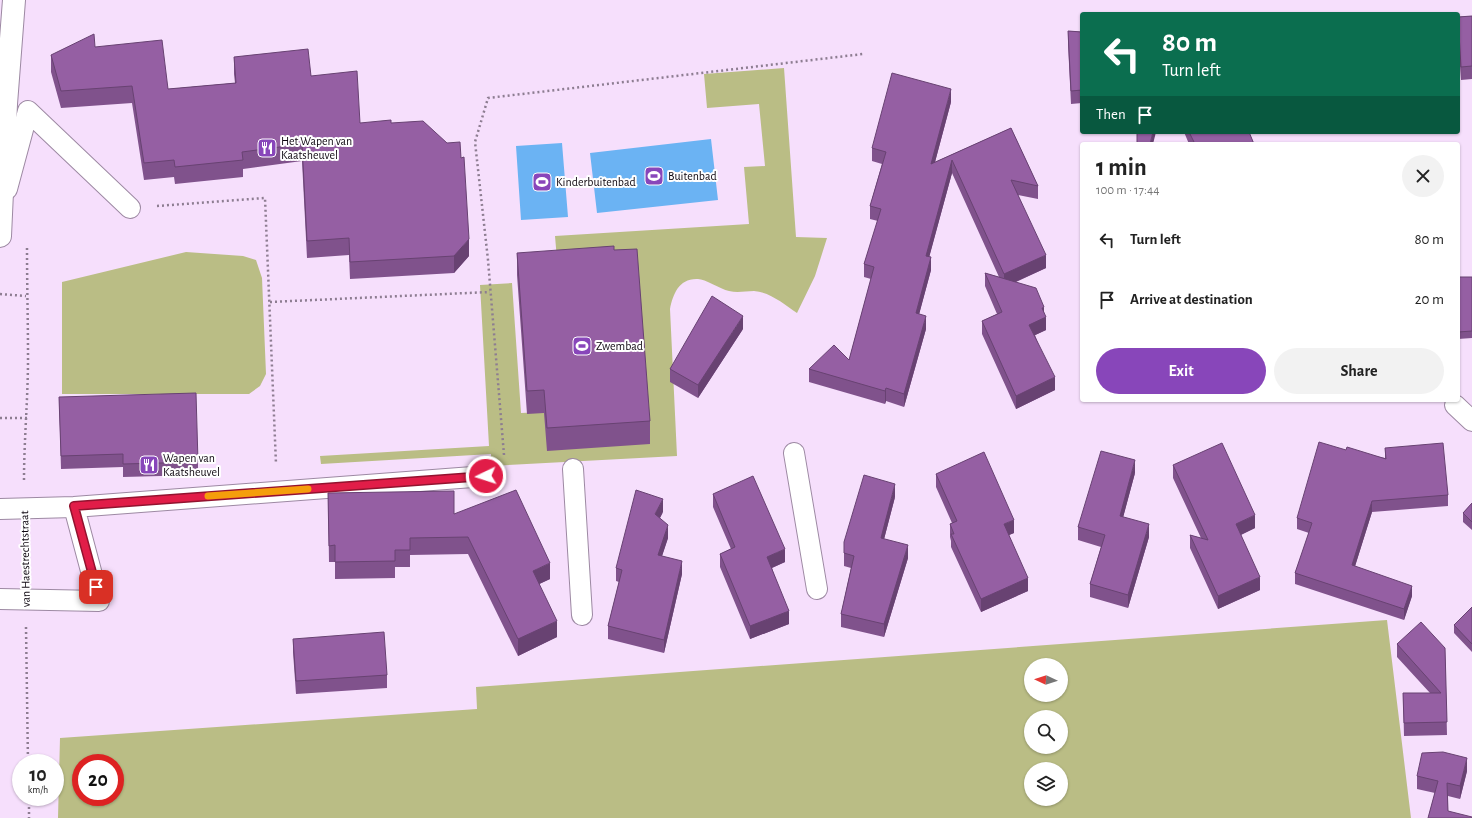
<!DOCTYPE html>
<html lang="en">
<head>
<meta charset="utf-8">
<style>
  :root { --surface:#fff; --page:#f2f2f2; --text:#222; --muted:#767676; --accent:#8846ba }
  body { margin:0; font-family:"Alegreya Sans",sans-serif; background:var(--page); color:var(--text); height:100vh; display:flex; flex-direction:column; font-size:15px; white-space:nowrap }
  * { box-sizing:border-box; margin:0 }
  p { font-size:13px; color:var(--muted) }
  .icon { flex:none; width:22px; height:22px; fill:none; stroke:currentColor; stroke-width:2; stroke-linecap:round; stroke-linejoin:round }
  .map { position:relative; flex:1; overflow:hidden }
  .details { position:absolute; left:1080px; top:142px; width:380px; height:260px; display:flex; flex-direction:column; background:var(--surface); border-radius:4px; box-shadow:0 1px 3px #0004 }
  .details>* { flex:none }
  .top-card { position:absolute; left:1080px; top:12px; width:380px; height:122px; border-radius:4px; box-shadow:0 1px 3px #0004; background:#0b6e4f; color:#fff; overflow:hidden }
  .needle { width:26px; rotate:274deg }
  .fabs { position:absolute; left:1024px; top:658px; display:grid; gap:8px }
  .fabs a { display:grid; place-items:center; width:44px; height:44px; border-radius:50%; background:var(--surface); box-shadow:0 1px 3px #0004; font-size:20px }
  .speed { position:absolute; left:12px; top:754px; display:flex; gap:8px; font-size:20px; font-weight:700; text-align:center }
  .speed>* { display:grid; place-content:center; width:52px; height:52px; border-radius:50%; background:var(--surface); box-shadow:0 1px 3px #0004; line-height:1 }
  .speed small { font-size:10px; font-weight:400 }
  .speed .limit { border:6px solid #d22; background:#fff; color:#111 }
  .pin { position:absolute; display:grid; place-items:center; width:34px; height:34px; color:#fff; margin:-17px; border-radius:8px; box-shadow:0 2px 6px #0006 }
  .me { position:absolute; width:44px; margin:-22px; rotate:266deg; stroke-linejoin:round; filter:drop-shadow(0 0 3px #0008) }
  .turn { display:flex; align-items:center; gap:14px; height:84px; padding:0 16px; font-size:18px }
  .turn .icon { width:52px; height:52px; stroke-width:2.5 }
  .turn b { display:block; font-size:28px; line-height:34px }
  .then { display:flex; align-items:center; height:38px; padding:0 16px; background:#0003; gap:8px; font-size:15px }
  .round { display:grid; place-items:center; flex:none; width:42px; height:42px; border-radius:21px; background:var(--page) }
  .head { display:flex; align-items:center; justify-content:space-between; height:68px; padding:0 16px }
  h1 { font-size:24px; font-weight:600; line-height:30px }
  .cta { display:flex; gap:8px; margin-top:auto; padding:8px 16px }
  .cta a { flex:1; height:46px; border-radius:24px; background:var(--accent); color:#fff; font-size:16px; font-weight:600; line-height:46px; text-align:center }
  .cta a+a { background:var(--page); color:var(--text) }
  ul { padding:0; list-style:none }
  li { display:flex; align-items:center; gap:12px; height:60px; padding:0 16px }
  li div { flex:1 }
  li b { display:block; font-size:15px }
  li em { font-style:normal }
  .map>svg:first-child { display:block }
</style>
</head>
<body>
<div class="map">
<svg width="1472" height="818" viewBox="0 0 1472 818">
  <rect width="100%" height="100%" fill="#f6dffc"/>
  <path fill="#babd85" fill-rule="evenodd" d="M784,68l12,169 31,1 -12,38 -18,37c-13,-9 -27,-21 -43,-22 -9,0 -16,2 -25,0 -9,-2 -24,-12 -31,-12 -19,-1 -25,15 -28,30l7,147 -186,10v-12l-170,10 -1,-8 169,-10 -9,-161 32,-2 9,130 23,-1 14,-141 -3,-35 194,-12 -5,-57 21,-1 -6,-62 -52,4 -3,-34z
    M186,252l57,4 13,4 6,18 4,96 -6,12 -11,8h-187v-112z
    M1387,620l24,198h-1353l2,-80 417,-29 -1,-22zM1031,665h30v30h-30zM1031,717h30v30h-30zM81,763h34v34h-34zM1031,769h30v30h-30z"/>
  <path fill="#6bb3f3" d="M711,139l7,61 -121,13 -7,-60z
    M562,143l6,74 -47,3 -5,-74z"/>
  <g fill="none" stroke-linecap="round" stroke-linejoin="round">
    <g stroke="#9d89a3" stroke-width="22">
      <path id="service" d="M7,189l21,-78 102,97
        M1455,405l17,16
        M794,453l23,136
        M573,469l9,146
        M0,509l74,-2 412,-31
        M0,599l99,2 -25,-94"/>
    </g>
    <g stroke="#9d89a3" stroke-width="24">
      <path id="tertiary" d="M0,236l6,-132 8,-104"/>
    </g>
    <path stroke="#8d7d91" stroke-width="2.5" stroke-dasharray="2 3" stroke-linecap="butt" d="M157,206l108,-8 11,266
      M0,294l26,2
      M270,302l220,-10
      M0,418h27
      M504,455l-16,-195 -13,-118 13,-44 375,-44
      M24,480c0,-40 4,-81 4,-122 0,-37 -1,-74 -1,-111
      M25,535v37
      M26,627l2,136
      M29,797v21"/>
    <use href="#service" stroke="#fff" stroke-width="20"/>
    <use href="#tertiary" stroke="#fff" stroke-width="22"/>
  </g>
  <path fill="#80528c" d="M1472,16v63l-11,1 -3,-42v-21z
    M1068,31l14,1v71l-11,1 -3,-60z
    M95,47l73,42 67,-6 -1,-9v-17l77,19 49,47h31l78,133 -15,17 -104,6 -1,-24 -42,3 -5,-97 -59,8v8l-68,7 -1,-7 -30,3 -12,-77 -71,5 -10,-36v-17z
    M951,102l-16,60 76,-34 27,58v13l-20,-4 28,73 -30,14 28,31 2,17 -11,5 20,55 -39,19 -34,-75v-13l15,-7 -12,-28v-13l14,4 -47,-104 -23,84 2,13 -12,44 7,15 -22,78 -18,-6 -1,3 -76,-22v-13l40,-9 22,-81 -7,-2v-13l14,-43 -8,-2v-13l12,-42 -10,-3v-13z
    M1184,132h65l5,12h-65z
    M517,253l133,168v23l-103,7 -3,-38 -17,1 -10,-139z
    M1458,277h14v61l-14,1z
    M743,329l-45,69 -28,-16v-13z
    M59,397l139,65v13l-75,2v-10l-62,2z
    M1385,448l63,47v11l-76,6 -17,54 57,30 -8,24 -109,-36v-11l14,-40 -12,-4v-11l49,-68 39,8z
    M1173,465l82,63 -14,7 19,55 -42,19 -28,-61v-13l11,3 -28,-60z
    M1135,473l-12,44 26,20 -21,71 -38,-11v-13l11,-37 -23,-7v-13z
    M936,474l78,59 -5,2 19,56 -47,21 -30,-65v-6l-1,-4v-13l2,-1 -16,-36z
    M328,493l126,21 96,65 -11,5 18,53 -39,19 -50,-102 -58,1v12h-15v11l-60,1v-17h-6z
    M713,494l72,68 -13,6 17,56 -39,15 -30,-72v-13l11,-5 -18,-42z
    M895,497l-11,42 24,19 -24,79 -43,-10v-13l10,-46 -7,-2v-24z
    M1472,503v27l-9,-8v-9z
    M663,512l-3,6 8,20 -6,18 20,18 -18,79 -56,-14v-13l11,-44 -3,-1v-13z
    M1472,607v45l-18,-19v-8z
    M293,639l94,36v13l-91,6 -3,-42z
    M1397,644l48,4 2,87 -43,1 -1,-43h27l-33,-36z
    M1467,771l-7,28 -12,-3v15l-20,7 7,-25 -18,-4v-13z"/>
  <path fill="#684272" d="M951,89v13l-20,75v-13z
    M1153,132h3l-3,12h-3z
    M952,160v13l-26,96v-13z
    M469,239v17l-15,17v-17z
    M1046,255v13l-42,19v-13z
    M931,257v13l-15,56v-13z
    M1044,307v11l2,-1v13l-17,8v-13l13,-17z
    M743,316v13l-45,69v-13z
    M926,316v13l-22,78v-13z
    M1055,377v13l-39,19v-13z
    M886,388v13l-1,3v-13z
    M1135,460v13l-15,56v-13z
    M895,484v13l-14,54v-13z
    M663,499v13l-8,15v-13z
    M1372,501v11l-20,64v-11z
    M1255,515v13l-19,9v-13z
    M1014,520v13l-10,4v-13z
    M1149,524v13l-21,71v-13z
    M668,525v13l-10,30v-13z
    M908,545v13l-24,79v-13z
    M785,549v13l-18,8v-13z
    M682,561v13l-18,79v-13z
    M550,563v16l-17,8v-16z
    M1260,577v13l-42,19v-13z
    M1028,578v13l-47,21v-13z
    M1412,586v10l-8,24v-11z
    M789,611v13l-39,15v-13z
    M557,621v16l-39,19v-17z
    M1467,758v13l-7,28v-13z"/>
  <path fill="#955fa3" stroke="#684272" d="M1472,16v50l-11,1 -3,-50z
    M1068,31l14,1v58l-11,1z
    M94,34l1,13 67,-7 6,49 68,-6 -2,-26 74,-8 3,27 46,-5 3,52 31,-3v3l32,-2 24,22 13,-1 1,16 3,-1 5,82 -15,17 -104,6 -1,-24 -42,3 -5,-97 -60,8 1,8 -68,7 -1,-7 -30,3 -12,-77 -71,5 -10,-36z
    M892,73l59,16 -20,75 80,-36 27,58 -27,-6 35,75 -42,19 -52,-114 -26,96 5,1 -15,56 10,3 -22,78 -18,-6 -1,3 -76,-22 25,-24 15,15 25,-93 -10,-3 17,-55 -11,-3 16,-54 -14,-4z
    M1137,132h16l-3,12h-13z
    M1189,132h60l5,12h-59z
    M614,246v4l23,-1 13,172 -103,7 -3,-38 -17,1 -10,-138z
    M985,273l51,15 8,19 -2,1 4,9 -17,8 26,52 -39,19 -34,-75 20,-9z
    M1458,277h14v54l-14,1z
    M712,296l31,20 -45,69 -28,-16z
    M196,393l2,69 -75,2v-10l-62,2 -2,-59z
    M1319,442l27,8 1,-3 39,12 -1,-11 58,-5 5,52 -76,6 -20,64 60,21 -8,23 -109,-36 17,-50 -15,-5z
    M1222,443l33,72 -19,9 24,53 -42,19 -28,-61 18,5 -35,-75z
    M1101,451l34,9 -15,56 29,8 -21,71 -38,-11 15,-49 -27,-8z
    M984,452l30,68 -10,4 24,54 -47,21 -30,-65h3l-4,-10 7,-3 -21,-47z
    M864,475l31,9 -14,54 27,7 -24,79 -43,-10 13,-58 -10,-3v-11z
    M753,476l32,73 -18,8 22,54 -39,15 -30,-72 15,-7 -22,-53z
    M516,490l34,73 -17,8 24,50 -39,18 -50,-102 -58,1v12h-15v11l-60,1v-17l-6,1 -1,-53 126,-2v23z
    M636,490l27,9 -8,15 13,11 -10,30 24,6 -18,79 -56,-14 14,-56 -6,-2z
    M1472,503v19l-9,-9z
    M1472,607v37l-18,-19z
    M1421,622l24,26 2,74 -43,1 -1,-30h38l-44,-49z
    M384,632l3,43 -91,6 -3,-42z
    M1443,752l24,6 -7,28 -13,-3 1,28 24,6v1h-44l10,-37 -21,-5 5,-23z"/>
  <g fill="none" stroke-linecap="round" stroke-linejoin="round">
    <g stroke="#92132f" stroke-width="10">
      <path id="route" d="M96,587l-22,-81 412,-30"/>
    </g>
    <use href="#route" stroke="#e11d48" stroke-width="7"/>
    <path stroke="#f59e0b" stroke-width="7" d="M208,496l100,-7"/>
  </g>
  <defs>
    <g id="restaurant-square" transform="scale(1)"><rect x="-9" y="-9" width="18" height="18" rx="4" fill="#8846ba" stroke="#fff"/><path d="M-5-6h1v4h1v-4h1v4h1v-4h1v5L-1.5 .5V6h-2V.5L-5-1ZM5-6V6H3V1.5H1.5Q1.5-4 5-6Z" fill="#fff"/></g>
    <g id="stadium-square" transform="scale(1)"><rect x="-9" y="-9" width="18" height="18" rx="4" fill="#8846ba" stroke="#fff"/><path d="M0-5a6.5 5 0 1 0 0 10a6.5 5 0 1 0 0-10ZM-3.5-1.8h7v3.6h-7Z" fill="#fff"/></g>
  </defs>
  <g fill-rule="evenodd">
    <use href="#restaurant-square" x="267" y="148"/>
    <use href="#stadium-square" x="654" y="176"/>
    <use href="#stadium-square" x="542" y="182"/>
    <use href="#stadium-square" x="582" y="346"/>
    <use href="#restaurant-square" x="149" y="465"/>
  </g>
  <g text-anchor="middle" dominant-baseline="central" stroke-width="4" stroke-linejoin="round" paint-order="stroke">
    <g font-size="12" fill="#0f0811" stroke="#fff" text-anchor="start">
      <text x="281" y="141">Het Wapen van<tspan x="281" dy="14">Kaatsheuvel</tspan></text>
      <text x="668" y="176">Buitenbad</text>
      <text x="556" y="182">Kinderbuitenbad</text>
      <text x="596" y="346">Zwembad</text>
      <text x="163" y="458">Wapen van<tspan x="163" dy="14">Kaatsheuvel</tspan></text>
    </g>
    <g font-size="12" fill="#0f0811" stroke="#fff">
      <text transform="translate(25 559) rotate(-91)">van Haestrechtstraat</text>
    </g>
  </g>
</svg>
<div class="fabs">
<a><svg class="needle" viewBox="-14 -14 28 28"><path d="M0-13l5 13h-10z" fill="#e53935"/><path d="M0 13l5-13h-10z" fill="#767676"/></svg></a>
<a><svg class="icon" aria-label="search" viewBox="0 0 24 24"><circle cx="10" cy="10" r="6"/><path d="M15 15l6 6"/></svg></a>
<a><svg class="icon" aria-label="layers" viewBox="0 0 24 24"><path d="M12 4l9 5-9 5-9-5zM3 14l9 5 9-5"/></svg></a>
</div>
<div class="speed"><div>10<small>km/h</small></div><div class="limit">20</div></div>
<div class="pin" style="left:96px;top:587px;background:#d93025"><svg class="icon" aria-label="arrive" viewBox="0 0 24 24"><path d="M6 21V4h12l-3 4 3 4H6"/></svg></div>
<svg class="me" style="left:486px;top:476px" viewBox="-20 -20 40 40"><circle r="17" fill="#e11d48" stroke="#fff" stroke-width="3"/><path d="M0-11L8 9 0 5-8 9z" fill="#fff"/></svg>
<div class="top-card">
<div class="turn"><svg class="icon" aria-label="left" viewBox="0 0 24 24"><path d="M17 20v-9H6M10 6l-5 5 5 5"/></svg><div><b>80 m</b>Turn left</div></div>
<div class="then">Then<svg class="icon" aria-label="arrive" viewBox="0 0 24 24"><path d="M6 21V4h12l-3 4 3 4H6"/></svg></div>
</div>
<section class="details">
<div class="head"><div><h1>1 min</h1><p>100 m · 17:44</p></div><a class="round"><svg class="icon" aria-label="close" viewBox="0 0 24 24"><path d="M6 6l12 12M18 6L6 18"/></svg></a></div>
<ul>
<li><svg class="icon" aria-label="left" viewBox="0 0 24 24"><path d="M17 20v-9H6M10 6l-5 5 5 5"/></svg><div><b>Turn left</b></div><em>80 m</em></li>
<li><svg class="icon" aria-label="arrive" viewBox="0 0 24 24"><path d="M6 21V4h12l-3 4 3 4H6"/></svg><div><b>Arrive at destination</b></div><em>20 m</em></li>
</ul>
<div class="cta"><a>Exit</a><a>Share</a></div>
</section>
</div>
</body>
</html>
